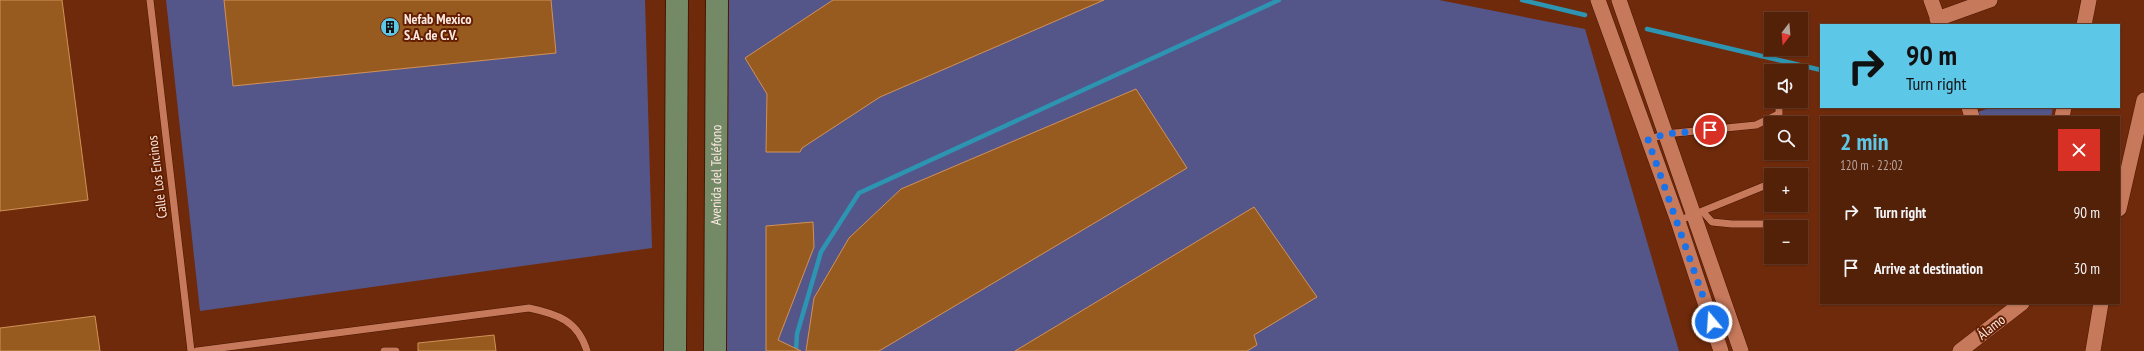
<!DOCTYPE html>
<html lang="en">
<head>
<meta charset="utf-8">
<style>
  :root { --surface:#532008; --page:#592812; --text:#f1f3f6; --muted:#b5a39c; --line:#693e29; --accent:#5dc7e8 }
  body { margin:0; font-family:"PT Sans Narrow",sans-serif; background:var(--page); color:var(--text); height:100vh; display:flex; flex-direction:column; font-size:15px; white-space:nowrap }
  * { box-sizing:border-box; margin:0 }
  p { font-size:13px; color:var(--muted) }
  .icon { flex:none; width:22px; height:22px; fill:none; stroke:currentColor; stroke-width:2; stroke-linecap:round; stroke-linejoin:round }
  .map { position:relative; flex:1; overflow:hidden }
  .panel { position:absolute; left:1820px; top:116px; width:300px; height:188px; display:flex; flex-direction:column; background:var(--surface); border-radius:0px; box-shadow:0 1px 3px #0004,0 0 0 1px var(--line) }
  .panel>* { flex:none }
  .banner { position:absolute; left:1820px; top:24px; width:300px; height:84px; border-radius:0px; box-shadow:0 1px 3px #0004,0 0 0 1px var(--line); background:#5dc7e8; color:#111; overflow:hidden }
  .needle { width:26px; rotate:196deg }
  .controls { position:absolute; left:1764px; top:12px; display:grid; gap:8px }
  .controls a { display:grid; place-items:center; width:44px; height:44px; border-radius:0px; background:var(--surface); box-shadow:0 1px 3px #0004,0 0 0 1px var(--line); font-size:20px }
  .pin { position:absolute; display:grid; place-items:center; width:34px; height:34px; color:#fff; margin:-17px; border:2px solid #fff; border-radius:50%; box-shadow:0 1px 4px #0007 }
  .me { position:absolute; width:44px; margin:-22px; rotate:342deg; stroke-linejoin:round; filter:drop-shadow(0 0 3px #0008) }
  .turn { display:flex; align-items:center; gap:14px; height:84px; padding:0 20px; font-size:18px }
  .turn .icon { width:52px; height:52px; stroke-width:2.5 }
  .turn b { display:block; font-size:28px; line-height:34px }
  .round { display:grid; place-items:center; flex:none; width:42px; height:42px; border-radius:0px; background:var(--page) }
  .summary { display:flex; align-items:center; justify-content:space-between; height:68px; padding:0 20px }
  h1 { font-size:24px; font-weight:700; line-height:30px; color:var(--accent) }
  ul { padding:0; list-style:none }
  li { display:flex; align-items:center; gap:12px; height:56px; padding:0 20px }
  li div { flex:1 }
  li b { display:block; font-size:15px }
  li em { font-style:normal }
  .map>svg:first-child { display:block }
</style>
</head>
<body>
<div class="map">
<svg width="2144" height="351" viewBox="0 0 2144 351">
  <rect width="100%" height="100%" fill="#6f2a0b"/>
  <path fill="#545689" d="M166,0h479l7,248 -452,63z
    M725,0h714l146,29 94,322h-954z
    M1992,107h61l-2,10h-71l-2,-5z"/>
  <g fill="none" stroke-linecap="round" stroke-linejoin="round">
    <path stroke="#2d94b1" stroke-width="4.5" d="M1522,0l63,15
      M1647,29l174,41
      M796,351l1,-17 24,-82 38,-59 420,-193"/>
  </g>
  <path fill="#975b20" stroke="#d19158" d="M0,0h62l26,200 -88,11z
    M224,0h327l5,53 -323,33z
    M833,0h271l-224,97 -78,51 -2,4h-34l1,-58 -22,-36z
    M1136,89l51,79 -308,183h-73l8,-53 35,-60 52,-49z
    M1254,207l63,90 -63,38 3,10 -10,6h-232z
    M813,222l1,25 -36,93 23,11h-35v-125z
    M95,316l5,35h-100v-23z
    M494,335l2,16h-78v-8z"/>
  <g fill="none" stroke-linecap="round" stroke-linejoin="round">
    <g stroke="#4a1600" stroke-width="8">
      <path id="service" d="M150,0l41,351
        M1648,140l17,-6 91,-9 23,-11v-13
        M1703,212l9,10 20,2h39
        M1678,221l91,-37
        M197,351l332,-43c29,6 49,13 58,43
        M384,351h12"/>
    </g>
    <g stroke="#4a1600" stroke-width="16">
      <path id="minor" d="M1598,0l80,221 43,130
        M1619,0l122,351
        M1931,0l9,25
        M1937,19l53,-19
        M2084,25l5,-25
        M1969,107l3,10
        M2062,117l2,-10
        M2119,209l25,-109
        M1960,351l62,-48
        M2093,351l8,-48"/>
    </g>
    <g stroke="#4a1600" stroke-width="24">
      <g id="primary">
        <path d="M675,351l2,-351"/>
        <path id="s1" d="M715,351l2,-351"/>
      </g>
    </g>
    <use href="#service" stroke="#c7795b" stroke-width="7"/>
    <use href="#minor" stroke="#c7795b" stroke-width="15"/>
    <use href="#primary" stroke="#748a66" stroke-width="22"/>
  </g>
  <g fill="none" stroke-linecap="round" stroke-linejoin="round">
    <path stroke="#1a73e8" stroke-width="7" stroke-dasharray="0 12.6" d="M1710,130l-45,4 -17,6 64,182"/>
  </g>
  <defs>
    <g id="building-disc" transform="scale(1)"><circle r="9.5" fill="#5dc7e8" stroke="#631e00"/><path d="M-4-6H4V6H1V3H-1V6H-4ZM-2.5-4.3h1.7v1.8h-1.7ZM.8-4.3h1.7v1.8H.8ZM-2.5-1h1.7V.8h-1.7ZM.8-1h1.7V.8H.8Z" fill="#111"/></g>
  </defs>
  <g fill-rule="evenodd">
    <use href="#building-disc" x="390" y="27"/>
  </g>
  <g text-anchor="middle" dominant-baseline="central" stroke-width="4" stroke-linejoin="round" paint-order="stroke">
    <g font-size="14" font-weight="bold" fill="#fae8e1" stroke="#631e00" text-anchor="start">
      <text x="404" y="19">Nefab Mexico<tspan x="404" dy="16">S.A. de C.V.</tspan></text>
    </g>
    <g font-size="14" fill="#fae8e1" stroke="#631e00">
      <text stroke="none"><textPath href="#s1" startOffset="176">Avenida del Teléfono</textPath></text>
      <text transform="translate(157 177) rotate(-97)">Calle Los Encinos</text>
      <text transform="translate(1991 327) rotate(-38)">Álamo</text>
    </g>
  </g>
</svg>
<div class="controls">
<a><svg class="needle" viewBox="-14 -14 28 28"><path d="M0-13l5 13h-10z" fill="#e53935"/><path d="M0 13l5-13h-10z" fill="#b5a39c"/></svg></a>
<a><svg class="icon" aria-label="sound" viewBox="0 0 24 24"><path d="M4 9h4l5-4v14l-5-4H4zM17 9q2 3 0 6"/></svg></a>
<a><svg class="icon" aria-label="search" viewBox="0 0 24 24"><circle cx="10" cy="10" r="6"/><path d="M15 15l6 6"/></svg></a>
<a>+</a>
<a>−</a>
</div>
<div class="pin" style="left:1710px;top:130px;background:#d93025"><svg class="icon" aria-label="arrive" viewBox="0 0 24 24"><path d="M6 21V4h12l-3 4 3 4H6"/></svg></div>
<svg class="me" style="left:1712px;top:322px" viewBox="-20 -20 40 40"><circle r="17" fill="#1a73e8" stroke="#fff" stroke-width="3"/><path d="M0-11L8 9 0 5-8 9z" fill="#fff"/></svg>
<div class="banner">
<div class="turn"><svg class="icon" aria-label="right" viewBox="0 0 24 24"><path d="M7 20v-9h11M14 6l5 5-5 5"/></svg><div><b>90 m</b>Turn right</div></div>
</div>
<section class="panel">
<div class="summary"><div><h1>2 min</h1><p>120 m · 22:02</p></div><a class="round" style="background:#d93025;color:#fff"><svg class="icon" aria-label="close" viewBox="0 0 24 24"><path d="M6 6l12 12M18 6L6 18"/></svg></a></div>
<ul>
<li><svg class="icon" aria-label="right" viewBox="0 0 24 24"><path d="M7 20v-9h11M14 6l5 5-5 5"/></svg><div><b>Turn right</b></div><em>90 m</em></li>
<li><svg class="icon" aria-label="arrive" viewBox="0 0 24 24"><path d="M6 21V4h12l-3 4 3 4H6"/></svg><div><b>Arrive at destination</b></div><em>30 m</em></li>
</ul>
</section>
</div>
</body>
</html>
